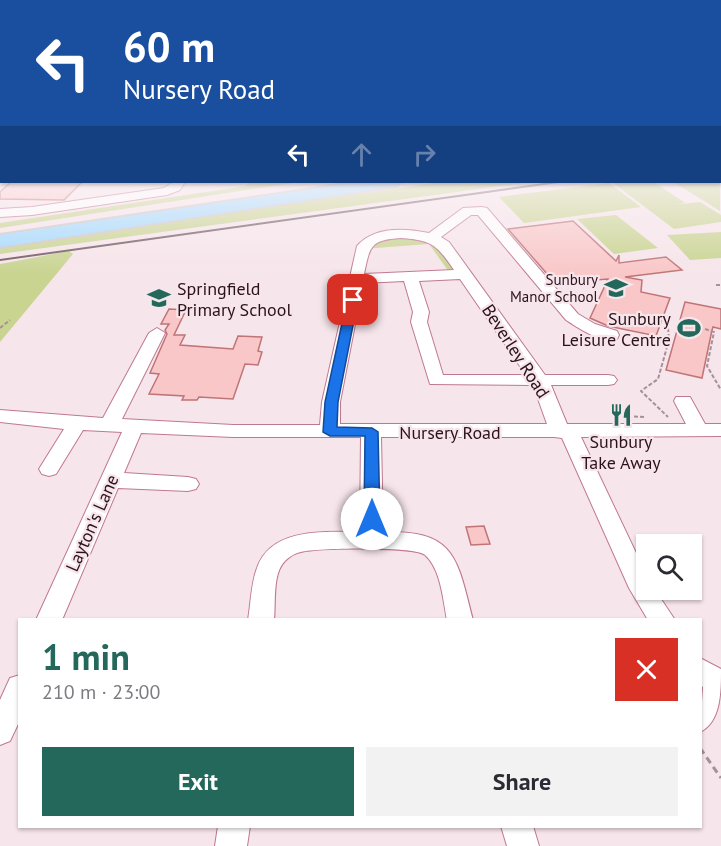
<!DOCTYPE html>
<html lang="en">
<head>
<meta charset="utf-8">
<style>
  :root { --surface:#fff; --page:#f2f2f3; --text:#2b2b33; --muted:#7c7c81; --accent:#23685a }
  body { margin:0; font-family:"PT Sans",sans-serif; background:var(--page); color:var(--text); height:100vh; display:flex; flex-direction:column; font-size:22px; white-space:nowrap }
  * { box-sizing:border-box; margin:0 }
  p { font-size:20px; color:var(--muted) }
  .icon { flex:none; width:33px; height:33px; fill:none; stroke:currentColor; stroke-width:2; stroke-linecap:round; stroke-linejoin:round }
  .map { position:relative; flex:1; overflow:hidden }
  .drawer { position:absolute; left:18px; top:618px; width:684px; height:210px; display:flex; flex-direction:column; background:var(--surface); border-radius:0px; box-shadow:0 2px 4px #0004 }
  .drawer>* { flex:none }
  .banner { position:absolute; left:0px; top:0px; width:722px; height:183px; box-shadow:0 2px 4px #0004; background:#1a4fa0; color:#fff; overflow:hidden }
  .fabs { position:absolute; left:636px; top:534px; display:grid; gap:12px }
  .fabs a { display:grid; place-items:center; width:66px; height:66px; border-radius:0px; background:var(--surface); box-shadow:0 2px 4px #0004; font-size:30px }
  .pin { position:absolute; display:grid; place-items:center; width:51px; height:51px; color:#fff; margin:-26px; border-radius:12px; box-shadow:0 3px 9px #0006 }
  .me { position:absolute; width:66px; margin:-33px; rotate:0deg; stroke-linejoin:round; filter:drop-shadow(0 0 4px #0008) }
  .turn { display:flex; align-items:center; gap:21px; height:126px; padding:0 24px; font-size:27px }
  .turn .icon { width:78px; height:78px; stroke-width:2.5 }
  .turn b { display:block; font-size:42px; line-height:51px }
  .lanes { display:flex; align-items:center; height:57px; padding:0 24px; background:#0003; justify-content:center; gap:30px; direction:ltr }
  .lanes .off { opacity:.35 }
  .round { display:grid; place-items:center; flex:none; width:63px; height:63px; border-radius:0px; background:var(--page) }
  .head { display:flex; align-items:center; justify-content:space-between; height:102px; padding:0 24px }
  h1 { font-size:36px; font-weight:700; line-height:45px; color:var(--accent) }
  .cta { display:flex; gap:12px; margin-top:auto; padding:12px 24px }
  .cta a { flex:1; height:69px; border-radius:0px; background:var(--accent); color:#fff; font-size:24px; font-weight:700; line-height:69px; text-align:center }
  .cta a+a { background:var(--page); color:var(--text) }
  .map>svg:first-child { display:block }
</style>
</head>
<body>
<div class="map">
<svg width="721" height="846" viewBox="0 0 721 846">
  <rect width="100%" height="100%" fill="#f6e5ea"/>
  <path fill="#c8d490" d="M720,177v34l-45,-28 45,-1z
    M249,182h50l-299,46v-5l246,-37z
    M441,182h89l-530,72v-8z
    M627,182h27l31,21 -13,2 28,-3 21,13v7l-47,7 -61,-46z
    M609,183l32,24 -117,16 -25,-26z
    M616,215l42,33 -44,6 -37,-35z
    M721,232v26l-31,2 -23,-25z
    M380,236l51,2 24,31 -6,3 -20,-28 -67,5z
    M69,251l4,3 -73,88v-78z"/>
  <path fill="#f9c7c8" stroke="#bf7477" stroke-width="1.5" d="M11,182h71l-18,18 -64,-1v-7z
    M573,221l43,40 3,-6v8l47,-6 16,13 -57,7 17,3 -1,12 29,6 -14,38 -48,-10 -18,-8 18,-39 -53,4 -47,-54z
    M685,302l36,7v20l-8,-2 -1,3 -10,48 -36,-8z
    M169,309l17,1 -12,25h11l-5,10 53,4 5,-13 24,1 -4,14 4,1 -4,13 -13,-1 -12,35 -34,-2 -2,3h-15l2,-4 -35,-2 10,-20 -9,-1 17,-39 -2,-4 4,-6h-8z
    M484,526l6,18 -19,1 -5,-18z"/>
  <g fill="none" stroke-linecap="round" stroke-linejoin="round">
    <g stroke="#c07891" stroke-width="2">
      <path id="minor" d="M0,166h2v8h-2z
        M173,182h12l-5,8 -13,5 -135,20 -32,2v-8l32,-2 132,-19z
        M482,207l5,1 91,106 17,10 22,7 2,4 -2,4c-17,4 -37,-10 -51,-19l-88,-105h-7l-30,22 8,5 96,133h63l6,1 3,4 -3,4 -6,1h-57l16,39h119l-12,-23 2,-4h14l15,27h16v12l-140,1 65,137v16h9l20,30h-27l-19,-32 -67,-150 -8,-1h-173l2,95c73,-2 74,26 90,88h-26c-4,-20 -6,-51 -22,-65 -11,-9 -107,-7 -124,-3 -6,1 -12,5 -16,9 -13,13 -9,42 -11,59h-26c3,-18 3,-36 9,-52 14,-41 68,-36 103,-36l1,-95h-128l-92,-4 -17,40 64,4 8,2 3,5 -3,5 -8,2 -70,-3 -56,132h-26l86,-188 -39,-2 -27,44 -7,2 -7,-2 -3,-5 25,-40 -64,-7v-12l103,8 46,-85 8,-5 8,5 -43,86 111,6h87l2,-23 35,-156c17,-20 48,-18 72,-13l34,-25zM401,238c31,2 36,7 53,32l-90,4c6,-28 6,-34 37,-36zM460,279l66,96h-83l-16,-53 2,-10 -10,-31zM404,281l9,31 -2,10 19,62 103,1 14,39h-207v-22l23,-119z
        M700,658l21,11c0,23 0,53 -21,63l3,-45 -3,-2z
        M20,675v45l-10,21 -10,4v-45l10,-22z
        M218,826h32l-3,20h-32z
        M501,826h32l6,20h-32z"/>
    </g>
    <g stroke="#ccc6c8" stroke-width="4">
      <path id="highway" d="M359,182h41l-3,4 -6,1 -391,60v-12z"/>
    </g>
    <path stroke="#a69198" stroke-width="2" stroke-dasharray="4 2" stroke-linecap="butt" d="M716,285h5
      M0,328l10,-8
      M668,328l1,12 -11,39 -17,12 27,26
      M705,329l9,3 -7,34 14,24
      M616,416l30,1"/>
    <path stroke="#a69198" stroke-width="3" stroke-dasharray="7 4.5" stroke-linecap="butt" d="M700,748l21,30"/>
    <use href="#minor" fill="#fff" fill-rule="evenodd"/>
    <use href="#highway" fill="#a2dafe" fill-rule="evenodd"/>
    <path stroke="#6f5860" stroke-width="2" d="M0,260l558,-78"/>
  </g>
  <linearGradient id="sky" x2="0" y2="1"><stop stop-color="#61b4ca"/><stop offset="0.57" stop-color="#fbf3f6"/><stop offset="1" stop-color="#fbf3f6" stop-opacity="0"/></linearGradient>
  <rect width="721" height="275" fill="url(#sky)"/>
  <path fill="#1a73e8" stroke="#114b97" stroke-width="1.5" d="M353,296l5,4 -20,102 -1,25 35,1 6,4 2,87 -2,4h-11l-3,-4 1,-83h-35l-7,-4 2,-30 22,-102z"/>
  <defs>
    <g id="school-bare" transform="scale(1.8)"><path d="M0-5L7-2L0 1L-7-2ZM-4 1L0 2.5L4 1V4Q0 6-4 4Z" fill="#23685a" stroke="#f6e5ea" stroke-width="2.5" paint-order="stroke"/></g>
    <g id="stadium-bare" transform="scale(1.8)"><path d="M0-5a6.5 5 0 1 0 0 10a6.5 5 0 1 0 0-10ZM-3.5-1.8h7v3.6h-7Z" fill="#23685a" stroke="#f6e5ea" stroke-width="2.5" paint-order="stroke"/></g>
    <g id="restaurant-bare" transform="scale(1.8)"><path d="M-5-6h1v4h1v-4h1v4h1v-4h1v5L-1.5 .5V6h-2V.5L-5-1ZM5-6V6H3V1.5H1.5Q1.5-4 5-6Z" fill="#23685a" stroke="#f6e5ea" stroke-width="2.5" paint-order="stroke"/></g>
  </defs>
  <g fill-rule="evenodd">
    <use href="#school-bare" x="616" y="288"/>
    <use href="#school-bare" x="159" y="298"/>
    <use href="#stadium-bare" x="689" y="328"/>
    <use href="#restaurant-bare" x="621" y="415"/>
  </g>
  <g text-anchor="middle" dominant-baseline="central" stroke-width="4.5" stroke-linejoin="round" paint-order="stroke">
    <g font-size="15" fill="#2c111b" stroke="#f6e5ea" text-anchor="end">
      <text x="598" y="279">Sunbury<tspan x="598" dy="17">Manor School</tspan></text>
    </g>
    <g font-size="18" fill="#2c111b" stroke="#f6e5ea" text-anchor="start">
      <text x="177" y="288">Springfield<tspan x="177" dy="21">Primary School</tspan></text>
      <text x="671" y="318" text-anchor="end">Sunbury<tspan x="671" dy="21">Leisure Centre</tspan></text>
      <text x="621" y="441" text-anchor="middle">Sunbury<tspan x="621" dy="21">Take Away</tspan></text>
    </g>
    <g font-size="18" fill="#2c111b" stroke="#f6e5ea">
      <text transform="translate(516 351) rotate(57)">Beverley Road</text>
      <text x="450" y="432">Nursery Road</text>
      <text transform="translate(92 523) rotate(-66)">Layton's Lane</text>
    </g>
  </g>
</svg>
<div class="fabs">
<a><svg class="icon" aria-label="search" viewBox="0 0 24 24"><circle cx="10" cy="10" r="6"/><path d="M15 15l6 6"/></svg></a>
</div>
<div class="pin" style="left:353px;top:300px;background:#d93025"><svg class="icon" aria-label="arrive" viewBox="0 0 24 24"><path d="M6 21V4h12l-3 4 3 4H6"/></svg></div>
<svg class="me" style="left:372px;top:519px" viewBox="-20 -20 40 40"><circle r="19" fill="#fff"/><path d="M0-13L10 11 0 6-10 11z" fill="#1a73e8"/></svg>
<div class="banner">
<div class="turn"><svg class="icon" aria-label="left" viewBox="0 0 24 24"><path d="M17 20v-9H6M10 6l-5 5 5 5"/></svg><div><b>60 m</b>Nursery Road</div></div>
<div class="lanes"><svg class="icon" aria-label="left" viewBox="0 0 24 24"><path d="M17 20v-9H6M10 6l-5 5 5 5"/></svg><svg class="icon off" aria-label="ahead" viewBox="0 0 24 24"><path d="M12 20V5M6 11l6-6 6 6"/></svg><svg class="icon off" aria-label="right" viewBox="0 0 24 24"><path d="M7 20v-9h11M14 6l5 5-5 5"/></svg></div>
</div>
<section class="drawer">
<div class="head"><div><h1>1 min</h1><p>210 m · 23:00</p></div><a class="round" style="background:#d93025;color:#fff"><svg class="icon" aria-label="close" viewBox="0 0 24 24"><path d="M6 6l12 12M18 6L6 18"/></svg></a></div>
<div class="cta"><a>Exit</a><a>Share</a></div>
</section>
</div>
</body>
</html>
